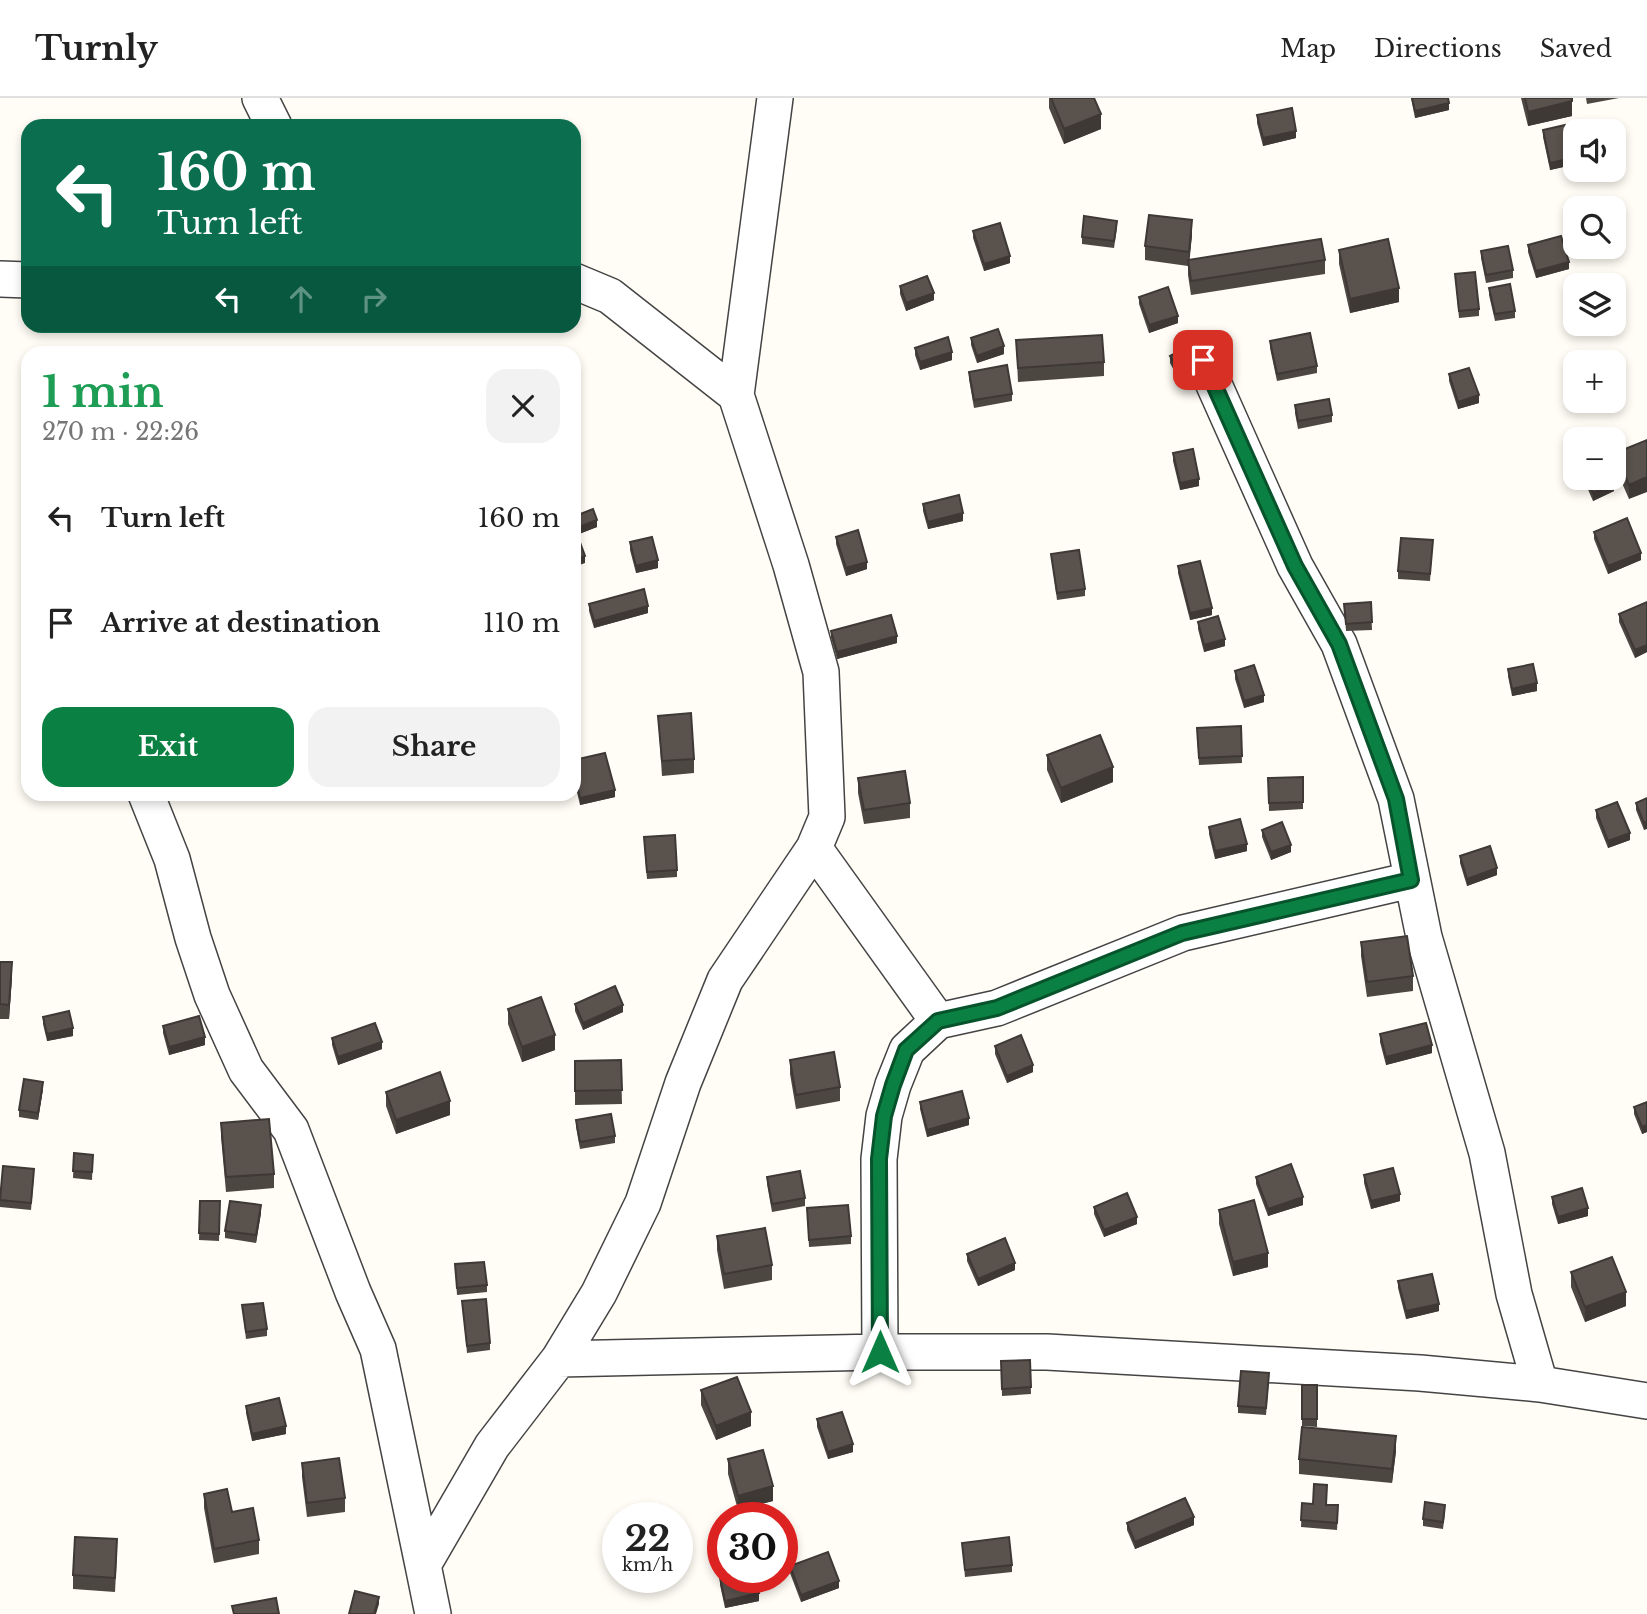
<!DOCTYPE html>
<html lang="en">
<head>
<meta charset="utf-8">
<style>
  :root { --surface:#fff; --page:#f2f2f2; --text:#222; --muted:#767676; --line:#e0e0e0; --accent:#0b8043 }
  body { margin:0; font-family:"Libre Baskerville",serif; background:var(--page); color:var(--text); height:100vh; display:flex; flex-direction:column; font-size:26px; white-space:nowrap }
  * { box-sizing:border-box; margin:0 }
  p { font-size:23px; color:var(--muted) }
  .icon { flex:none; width:38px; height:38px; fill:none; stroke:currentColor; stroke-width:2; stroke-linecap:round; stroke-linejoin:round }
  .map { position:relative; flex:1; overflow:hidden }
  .details { position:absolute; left:21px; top:248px; width:560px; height:455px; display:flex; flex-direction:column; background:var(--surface); border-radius:21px; box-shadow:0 4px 10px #0003 }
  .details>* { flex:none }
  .banner { position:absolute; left:21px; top:21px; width:560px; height:214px; border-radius:21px; box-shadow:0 4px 10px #0003; background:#0b6e4f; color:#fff; overflow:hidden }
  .fabs { position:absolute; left:1563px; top:21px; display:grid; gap:14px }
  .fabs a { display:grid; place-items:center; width:63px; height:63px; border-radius:14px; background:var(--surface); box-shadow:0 4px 10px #0003; font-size:35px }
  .speed { position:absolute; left:602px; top:1404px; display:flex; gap:14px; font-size:35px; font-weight:700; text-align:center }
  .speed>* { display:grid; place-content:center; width:91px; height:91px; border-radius:50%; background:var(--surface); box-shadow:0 4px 10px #0003; line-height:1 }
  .speed small { font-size:18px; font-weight:400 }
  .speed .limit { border:10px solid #d22; background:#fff; color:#111 }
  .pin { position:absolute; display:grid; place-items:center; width:60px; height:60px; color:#fff; margin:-30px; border-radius:14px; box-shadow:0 4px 10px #0006 }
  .me { position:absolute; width:77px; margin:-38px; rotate:0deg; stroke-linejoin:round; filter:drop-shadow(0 0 5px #0008) }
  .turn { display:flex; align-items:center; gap:24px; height:147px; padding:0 21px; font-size:32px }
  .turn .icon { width:91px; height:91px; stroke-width:2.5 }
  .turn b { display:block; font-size:49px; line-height:60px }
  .lanes { display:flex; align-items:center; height:66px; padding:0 21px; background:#0003; justify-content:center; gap:35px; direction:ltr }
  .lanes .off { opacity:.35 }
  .round { display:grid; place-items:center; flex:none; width:74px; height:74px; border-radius:21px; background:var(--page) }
  .head { display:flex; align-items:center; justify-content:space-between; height:119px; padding:0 21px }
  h1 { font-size:42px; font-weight:700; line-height:52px; color:#1e9e55 }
  .action { display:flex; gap:14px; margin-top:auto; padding:14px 21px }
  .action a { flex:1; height:80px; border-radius:21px; background:var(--accent); color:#fff; font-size:28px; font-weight:700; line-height:80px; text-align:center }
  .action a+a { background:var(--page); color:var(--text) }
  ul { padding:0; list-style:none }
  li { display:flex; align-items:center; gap:21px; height:105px; padding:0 21px }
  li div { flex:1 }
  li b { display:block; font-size:26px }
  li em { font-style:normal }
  header { display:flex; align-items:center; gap:42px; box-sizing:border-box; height:98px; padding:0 35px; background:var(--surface); border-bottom:2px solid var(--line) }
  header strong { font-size:33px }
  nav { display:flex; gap:38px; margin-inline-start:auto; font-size:24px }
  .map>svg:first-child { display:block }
</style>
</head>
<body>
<header>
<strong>Turnly</strong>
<nav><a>Map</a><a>Directions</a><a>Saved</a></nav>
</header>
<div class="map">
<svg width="1647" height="1516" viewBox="0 0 1647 1516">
  <rect width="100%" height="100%" fill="#fffdf5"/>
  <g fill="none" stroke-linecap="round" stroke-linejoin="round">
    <g stroke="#444" stroke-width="38">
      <path id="minor" d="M260,0l14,28
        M0,181l28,1
        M574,183l36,15 126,99
        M1203,262l92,206 44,78 57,155 28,138 63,216 27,141 26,90
        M146,696l26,65 21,79 19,57 34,75 45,60 62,162 25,57 45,216
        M814,750l124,173
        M880,1254l-1,-193 5,-43 9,-31 14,-35 31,-29 59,-13 186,-75 228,-53
        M559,1261l321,-7h167l373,21 120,11 107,17
        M433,1516l-10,-49 69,-119 67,-87 40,-66 44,-90 40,-120 42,-103 89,-132 13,-31 -6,-145 -30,-107 -55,-170 39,-297"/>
    </g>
    <use href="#minor" stroke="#fff" stroke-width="35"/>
  </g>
  <path fill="#4d4742" d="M1049,0h45l7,31 -37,15 -15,-36z
    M1411,0h37l1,12 -34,8z
    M1521,0h51v18l-44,10z
    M1586,0h33l-32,6z
    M1257,17l39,23 -33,8 -6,-23z
    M1543,32l29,35 -22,5 -7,-33z
    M1117,130l-3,20 -32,-4v-7z
    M973,133l37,32 -26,8 -11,-33z
    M1192,137l-3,25h136v14l-134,21 -3,-20v-9l-43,-6v-14z
    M1528,147l41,24 -33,9 -8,-26z
    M1339,152l60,52 -49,11 -11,-49z
    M1481,153l32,19v8l-27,5 -5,-25z
    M1455,176l24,35v7l-20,2z
    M900,188l34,14 -28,11 -6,-17z
    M1489,190l26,23v7l-20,3 -6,-26z
    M1139,199l39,26 -29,10 -10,-29z
    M971,240l33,16 -27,9 -6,-18z
    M1016,242l88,22v14l-86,6z
    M1270,243l47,25v7l-40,8 -7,-33z
    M915,250l37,12 -32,10 -5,-15z
    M1170,258l32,17 -21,11 -11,-21z
    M969,274l43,22v7l-38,7 -5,-29z
    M1449,276l30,29 -21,6 -9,-28z
    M1295,307l37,10v7l-34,7 -3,-16z
    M1647,342l-18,59 -14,-32v-14z
    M1173,355l26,33 -19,4 -7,-29z
    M1583,380h28l3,13 -21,10z
    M923,406l40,17 -35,8 -5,-18z
    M575,418l22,11 -18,7 -4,-10z
    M1594,434l47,28 -33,14 -14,-35z
    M836,439l31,32 -21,7 -10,-32z
    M1433,442l-3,41 -32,-2v-8z
    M630,444l28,26 -22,5 -6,-23z
    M1051,456l34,35v7l-28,4z
    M1178,468l34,49 -22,5 -12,-47z
    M1371,504l1,28 -26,1 -2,-27z
    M1647,504v50l-12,6 -16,-36v-8z
    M589,506l59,9 -54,15 -5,-17z
    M1198,524l27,24 -21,6 -6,-23z
    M831,533l66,12 -60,16 -6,-21z
    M1508,571l29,22 -25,5 -4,-20z
    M1235,573l29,31 -20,6 -9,-29z
    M658,618l36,43v14l-32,3z
    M1241,628l1,37 -43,2 -2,-30z
    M1047,657l66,27 -52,21 -14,-33z
    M574,662l41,37 -35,8 -6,-26z
    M1303,679v32l-34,2 -1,-33z
    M858,680l52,25v15l-46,6 -6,-31z
    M1647,700l-3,32 -8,-20v-7z
    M1596,712l34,30 -22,8 -12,-30z
    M1209,729l38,24 -32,8 -6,-25z
    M1262,732l29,22 -20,8 -9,-23z
    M644,746l33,26v7l-30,2z
    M1460,758l37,19 -30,11 -7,-23z
    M1361,844l52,34v15l-46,6 -6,-41z
    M0,864l12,15 -3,42h-9z
    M575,906l48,8 -40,18 -8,-19z
    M508,911l47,41 -33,12 -14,-38z
    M43,919l30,19 -26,5 -4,-17z
    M163,928l42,19 -36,10 -6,-22z
    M1380,936l52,19 -46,12 -6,-23z
    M332,940l50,11 -44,16 -6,-20z
    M995,948l38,26 -26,11 -12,-29z
    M621,962l1,44 -47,1v-44z
    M790,962l50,27v14l-44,8 -6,-35z
    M43,991l-5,31 -19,-3v-7z
    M386,994l64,23 -54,19 -10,-28z
    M920,1004l49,23 -42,12 -7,-28z
    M1647,1004v30l-5,2 -8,-20v-7z
    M576,1022l39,16v7l-35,6 -4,-22z
    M221,1025l53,51v14l-48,4 -5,-55z
    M74,1055l19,2 -1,25 -19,-2z
    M1364,1077l36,26 -29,8 -7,-26z
    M34,1078l-3,34 -31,-3v-10z
    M767,1079l38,21v8l-33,6 -5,-28z
    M1256,1079l47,28 -35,11 -12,-32z
    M1552,1099l36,19 -30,8 -6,-20z
    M200,1103h20l-1,40 -20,-1z
    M1094,1109l43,17 -33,13 -10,-23z
    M807,1110l44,28v8l-42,3z
    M1219,1112l49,57 -35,9 -14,-52z
    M261,1115l-5,30 -31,-5v-7z
    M717,1138l55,29v15l-48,9 -7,-39z
    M967,1156l48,16 -37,16 -11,-25z
    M455,1166l32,21v7l-30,3z
    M1571,1174l55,34 -41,16 -14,-35z
    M1398,1183l41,30 -33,8 -8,-31z
    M462,1203l28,42v7l-23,3z
    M242,1207l25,24v7l-21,3z
    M1030,1262l1,34 -29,2 -1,-35z
    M1269,1282l-3,35 -28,-2v-7z
    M1302,1287h15v42l-15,-1z
    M701,1292l50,36 -35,14 -15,-35z
    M246,1308l40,28 -34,7 -6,-28z
    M817,1321l36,33 -25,7 -11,-32z
    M1396,1353l-4,32 -93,-9v-15z
    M728,1361l45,42 -35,9 -10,-36z
    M302,1365l43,35v14l-38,5 -5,-40z
    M204,1396l28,18 27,28v14l-45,9 -10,-55z
    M1302,1405l24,2 12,8 -1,17 -36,-3z
    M1445,1415l-2,16 -20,-3v-7z
    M1127,1425l67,2 -59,24 -8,-19z
    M962,1445l50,22v7l-47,5z
    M117,1456l-2,38 -42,-3v-14z
    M790,1468l49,22 -38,14 -11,-29z
    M720,1480l39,23 -34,7 -5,-23z"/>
  <path fill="#3f3936" d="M1572,3v15l-44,10v-14z
    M1449,5v7l-34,8v-7z
    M1101,16v15l-37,15v-15z
    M1296,33v7l-33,8v-8z
    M1572,60v7l-22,5v-7z
    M1192,122v15l-3,31v-14z
    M1010,158v7l-26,8v-7z
    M1569,164v7l-33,9v-7z
    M1399,190v14l-49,11v-14z
    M934,195v7l-28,11v-8z
    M1178,218v7l-29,10v-8z
    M1004,248v8l-27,9v-7z
    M952,254v8l-32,10v-8z
    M1202,268v7l-21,11v-7z
    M1479,297v8l-21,6v-7z
    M1647,379v15l-18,7v-14z
    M1199,381v7l-19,4v-7z
    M1614,386v7l-21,10v-8z
    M963,415v8l-35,8v-7z
    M597,422v7l-18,7v-7z
    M1641,455v7l-33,14v-8z
    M585,458v7l-11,4v-7z
    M658,462v8l-22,5v-7z
    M867,464v7l-21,7v-8z
    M648,508v7l-54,15v-7z
    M1212,510v7l-22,5v-7z
    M897,538v7l-60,16v-7z
    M1225,541v7l-21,6v-7z
    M1647,547v7l-12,6v-8z
    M1537,585v8l-25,5v-7z
    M1264,597v7l-20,6v-7z
    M1113,669v15l-52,21v-15z
    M615,692v7l-35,8v-7z
    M1647,724v7l-3,1v-7z
    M1630,735v7l-22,8v-7z
    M1247,746v7l-32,8v-8z
    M1291,747v7l-20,8v-8z
    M1497,770v7l-30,11v-7z
    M12,864v15l-3,42v-14z
    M623,907v7l-40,18v-7z
    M73,930v8l-26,5v-7z
    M555,937v15l-33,12v-15z
    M205,939v8l-36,10v-8z
    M382,944v7l-44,16v-8z
    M1432,947v8l-46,12v-8z
    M1033,967v7l-26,11v-7z
    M43,984v7l-5,31v-7z
    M450,1003v14l-54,19v-14z
    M969,1020v7l-42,12v-7z
    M1647,1027v7l-5,2v-7z
    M1400,1096v7l-29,8v-8z
    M1303,1099v8l-35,11v-7z
    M261,1107v8l-5,30v-8z
    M1588,1110v8l-30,8v-7z
    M1137,1119v7l-33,13v-7z
    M1268,1155v14l-35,9v-14z
    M1015,1165v7l-37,16v-7z
    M1626,1194v14l-41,16v-15z
    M1439,1206v7l-33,8v-8z
    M751,1314v14l-35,14v-14z
    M286,1328v8l-34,7v-7z
    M1396,1338v15l-4,32v-14z
    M853,1346v8l-25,7v-7z
    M773,1388v15l-35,9v-14z
    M1194,1419v8l-59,24v-7z
    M839,1483v7l-38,14v-7z
    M759,1495v8l-34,7v-7z
    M379,1499v7l-3,10h-2z"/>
  <path fill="#5a524d" stroke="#3f3936" stroke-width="2" d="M1051,0h43l7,16 -37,15z
    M1412,0h36l1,5 -34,8z
    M1525,0h47v3l-44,11z
    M1292,10l4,23 -33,7 -6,-23z
    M1565,27l7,33 -22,5 -7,-33z
    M1149,117l43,5 -3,32 -44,-6z
    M1084,118l33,5 -3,20 -32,-4z
    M1000,125l10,33 -26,8 -11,-33z
    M1561,138l8,26 -33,9 -8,-26z
    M1321,141l4,21 -134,21 -3,-21z
    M1388,141l11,49 -49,11 -11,-49z
    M1508,148l5,24 -27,5 -5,-24z
    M1475,174l4,37 -20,2 -4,-37z
    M927,178l7,17 -28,10 -6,-17z
    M1510,186l5,27 -20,3 -6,-26z
    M1168,189l10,29 -29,9 -10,-28z
    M998,231l6,17 -27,10 -6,-18z
    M1310,235l7,33 -40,8 -7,-33z
    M1102,237l2,27 -86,6 -2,-28z
    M948,239l4,15 -32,10 -5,-14z
    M1191,247l11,21 -21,11 -11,-21z
    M1007,267l5,29 -38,6 -5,-28z
    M1469,270l10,27 -21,7 -9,-28z
    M1329,301l3,16 -34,6 -3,-16z
    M1647,342v37l-18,8 -14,-32z
    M1193,351l6,30 -19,4 -7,-30z
    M1586,380h25l3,6 -21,9z
    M959,397l4,18 -35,9 -5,-18z
    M593,411l4,11 -18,7 -4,-11z
    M1627,420l14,35 -33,13 -14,-34z
    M574,431h1l10,27 -11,4z
    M858,432l9,32 -21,6 -10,-31z
    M652,439l6,23 -22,6 -6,-24z
    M1401,440l32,2 -3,34 -32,-3z
    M1079,452l6,39 -28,4 -6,-39z
    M1200,463l12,47 -22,5 -12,-47z
    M644,491l4,17 -54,15 -5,-17z
    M1371,504l1,20 -26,2 -2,-20z
    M1647,504v43l-12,5 -16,-36z
    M891,517l6,21 -60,16 -6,-21z
    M1218,518l7,23 -21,6 -6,-23z
    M1533,566l4,19 -25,6 -4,-20z
    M1254,567l10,30 -20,6 -9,-30z
    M691,615l3,46 -32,2 -4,-45z
    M1241,628l1,30 -43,2 -2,-30z
    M1100,637l13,32 -52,21 -14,-33z
    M605,655l10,37 -35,8 -6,-26v-12z
    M905,673l5,32 -46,7 -6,-32z
    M1303,679v25l-34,1 -1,-25z
    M1647,700v24l-3,1 -8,-20z
    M1617,704l13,31 -22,8 -12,-31z
    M1240,721l7,25 -32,7 -6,-24z
    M1282,724l9,23 -20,7 -9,-22z
    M675,737l2,35 -30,2 -3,-35z
    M1490,748l7,22 -30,11 -7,-23z
    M1407,838l6,40 -46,6 -6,-40z
    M0,864h12l-3,43 -9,-1z
    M615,888l8,19 -40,18 -8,-19z
    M541,899l14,38 -33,12 -14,-38z
    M69,913l4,17 -26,6 -4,-17z
    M199,918l6,21 -36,10 -6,-21z
    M375,925l7,19 -44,15 -6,-19z
    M1426,925l6,22 -46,12 -6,-23z
    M1021,937l12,30 -26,11 -12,-30z
    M834,954l6,35 -44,8 -6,-35z
    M621,962l1,30 -47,1v-30z
    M440,974l10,29 -54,19 -10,-28z
    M24,981l19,3 -5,31 -19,-3z
    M962,993l7,27 -42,12 -7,-28z
    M1647,1004v23l-5,2 -8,-20z
    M611,1016l4,22 -35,6 -4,-22z
    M269,1021l5,55 -48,3 -5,-54z
    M74,1055l19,2 -1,17 -19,-1z
    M1291,1066l12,33 -35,12 -12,-32z
    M3,1068l31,3 -3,34 -31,-3z
    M1393,1070l7,26 -29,7 -7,-26z
    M800,1073l5,27 -33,6 -5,-27z
    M1582,1090l6,20 -30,9 -6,-20z
    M1127,1095l10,24 -33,13 -10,-23z
    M1254,1102l14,53 -35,9 -14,-52z
    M200,1103h20l-1,33 -20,-1z
    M230,1103l31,4 -5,30 -31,-4z
    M848,1107l3,31 -42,4 -2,-32z
    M765,1130l7,37 -48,9 -7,-38z
    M1005,1140l10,25 -37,16 -11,-25z
    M1612,1159l14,35 -41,15 -14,-35z
    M484,1164l3,23 -30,3 -2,-24z
    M1432,1176l7,30 -33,7 -8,-30z
    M486,1201l4,44 -23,3 -5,-45z
    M263,1205l4,26 -21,3 -4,-27z
    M1030,1262l1,27 -29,2 -1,-28z
    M1241,1273l28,2 -3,35 -28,-2z
    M737,1279l14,35 -35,14 -15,-36z
    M1302,1287h15v34h-15z
    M279,1300l7,28 -34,8 -6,-28z
    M842,1314l11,32 -25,8 -11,-33z
    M1302,1329l94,9 -4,33 -93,-10z
    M763,1352l10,36 -35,10 -10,-37z
    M339,1360l6,40 -38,5 -5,-40z
    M1314,1386l13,1 -1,20h12l-1,18 -36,-3 1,-17 11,1z
    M227,1391l5,23 21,-4 6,32 -45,9 -10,-55z
    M1185,1400l9,19 -59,25 -8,-19z
    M1425,1404l20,3 -2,17 -20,-3z
    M75,1439l42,2 -2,39 -42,-3z
    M1009,1439l3,28 -47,5 -3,-27z
    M828,1454l11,29 -38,14 -11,-29z
    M727,1479h29l3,16 -34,8 -5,-23z
    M355,1493l24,6 -5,17h-25z
    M276,1500l3,16h-45l-2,-8z"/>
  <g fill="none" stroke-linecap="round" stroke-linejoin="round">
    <g stroke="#07532c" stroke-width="18">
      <path id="route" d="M880,1254l-1,-193 5,-43 9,-31 13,-35 32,-29 59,-13 185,-75 229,-53 -15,-81 -57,-155 -44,-78 -92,-206"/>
    </g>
    <use href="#route" stroke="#0b8043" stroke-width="12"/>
  </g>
</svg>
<div class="fabs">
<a><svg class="icon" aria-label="sound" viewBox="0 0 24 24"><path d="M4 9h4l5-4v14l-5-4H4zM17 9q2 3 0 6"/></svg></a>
<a><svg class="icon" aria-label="search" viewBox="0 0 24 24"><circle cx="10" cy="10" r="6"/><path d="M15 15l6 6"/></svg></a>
<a><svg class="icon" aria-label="layers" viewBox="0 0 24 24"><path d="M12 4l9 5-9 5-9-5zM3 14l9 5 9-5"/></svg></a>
<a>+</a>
<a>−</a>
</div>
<div class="speed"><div>22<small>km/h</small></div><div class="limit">30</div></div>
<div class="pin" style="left:1203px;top:262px;background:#d93025"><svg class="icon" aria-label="arrive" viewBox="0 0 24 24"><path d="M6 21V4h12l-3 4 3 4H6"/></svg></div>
<svg class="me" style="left:880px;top:1254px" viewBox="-20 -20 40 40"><path d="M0-17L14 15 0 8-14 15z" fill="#0b8043" stroke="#fff" stroke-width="4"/></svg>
<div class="banner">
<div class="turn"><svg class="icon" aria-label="left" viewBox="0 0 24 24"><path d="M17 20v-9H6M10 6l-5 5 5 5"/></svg><div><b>160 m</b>Turn left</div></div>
<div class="lanes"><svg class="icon" aria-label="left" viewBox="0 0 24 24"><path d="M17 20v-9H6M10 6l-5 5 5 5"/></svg><svg class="icon off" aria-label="ahead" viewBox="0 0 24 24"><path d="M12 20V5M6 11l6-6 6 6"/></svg><svg class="icon off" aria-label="right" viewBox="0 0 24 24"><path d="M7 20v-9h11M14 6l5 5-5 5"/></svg></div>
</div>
<section class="details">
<div class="head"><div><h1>1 min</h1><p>270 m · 22:26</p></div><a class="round"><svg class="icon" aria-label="close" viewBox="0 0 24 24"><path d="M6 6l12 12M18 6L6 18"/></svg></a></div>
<ul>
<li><svg class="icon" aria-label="left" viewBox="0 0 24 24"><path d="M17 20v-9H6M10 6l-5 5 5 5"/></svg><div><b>Turn left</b></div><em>160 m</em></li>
<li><svg class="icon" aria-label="arrive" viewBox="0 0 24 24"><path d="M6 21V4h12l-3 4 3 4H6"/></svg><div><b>Arrive at destination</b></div><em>110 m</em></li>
</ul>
<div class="action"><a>Exit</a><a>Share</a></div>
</section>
</div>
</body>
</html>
